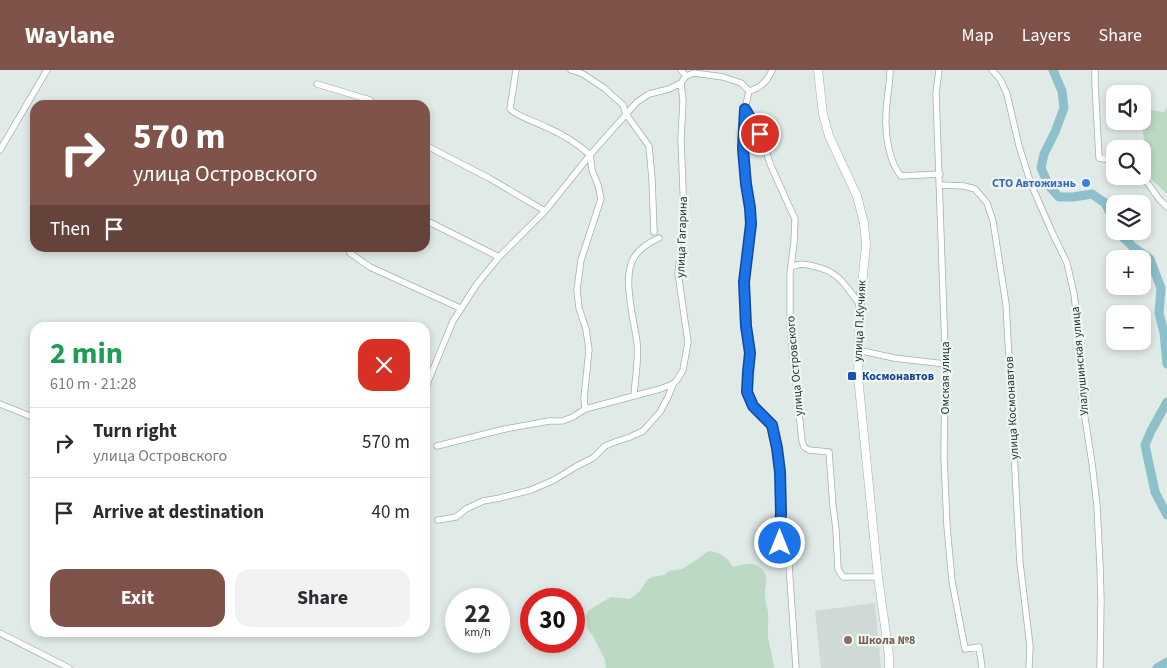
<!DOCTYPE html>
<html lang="en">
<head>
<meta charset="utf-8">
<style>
  :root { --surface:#fff; --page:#f2f2f3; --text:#2b2b33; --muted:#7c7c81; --line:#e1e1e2; --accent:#7f5349 }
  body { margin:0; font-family:"Source Sans 3",sans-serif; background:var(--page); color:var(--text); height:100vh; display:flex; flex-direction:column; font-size:19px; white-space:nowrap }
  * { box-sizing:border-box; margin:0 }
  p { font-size:16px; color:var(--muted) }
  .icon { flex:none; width:28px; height:28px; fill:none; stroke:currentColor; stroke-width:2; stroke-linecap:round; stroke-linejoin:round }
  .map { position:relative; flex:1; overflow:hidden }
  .side { position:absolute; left:30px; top:252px; width:400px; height:315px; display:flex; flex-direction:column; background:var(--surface); border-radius:15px; box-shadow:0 2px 8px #0003 }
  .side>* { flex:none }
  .top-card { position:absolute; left:30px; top:30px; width:400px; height:152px; border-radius:15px; box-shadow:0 2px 8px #0003; background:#7f5349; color:#fff; overflow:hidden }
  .controls { position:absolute; left:1106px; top:15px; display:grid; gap:10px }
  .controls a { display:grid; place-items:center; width:45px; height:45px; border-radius:10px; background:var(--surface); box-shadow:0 2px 8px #0003; font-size:25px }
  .speed { position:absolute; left:445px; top:518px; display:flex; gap:10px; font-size:25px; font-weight:700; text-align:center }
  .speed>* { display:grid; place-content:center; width:65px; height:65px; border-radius:50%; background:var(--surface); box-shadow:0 2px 8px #0003; line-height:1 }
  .speed small { font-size:12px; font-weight:400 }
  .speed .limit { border:8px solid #d22; background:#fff; color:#111 }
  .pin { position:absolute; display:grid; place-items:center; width:42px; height:42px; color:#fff; margin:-21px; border:2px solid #fff; border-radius:50%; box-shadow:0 1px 5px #0007 }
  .me { position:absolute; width:55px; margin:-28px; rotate:0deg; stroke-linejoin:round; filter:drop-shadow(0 0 4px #0008) }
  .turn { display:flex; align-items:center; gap:18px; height:105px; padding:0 20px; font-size:22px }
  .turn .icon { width:65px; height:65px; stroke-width:2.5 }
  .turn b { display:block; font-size:35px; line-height:42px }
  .then { display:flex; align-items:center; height:48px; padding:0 20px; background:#0003; gap:10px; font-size:19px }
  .round { display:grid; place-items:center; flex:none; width:52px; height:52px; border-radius:15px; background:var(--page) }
  .overview { display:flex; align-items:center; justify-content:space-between; height:85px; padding:0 20px }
  h1 { font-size:30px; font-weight:700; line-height:38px; color:#1e9e55 }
  .primary-button { display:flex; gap:10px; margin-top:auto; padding:10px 20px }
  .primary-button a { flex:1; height:58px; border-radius:15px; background:var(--accent); color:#fff; font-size:20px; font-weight:700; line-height:58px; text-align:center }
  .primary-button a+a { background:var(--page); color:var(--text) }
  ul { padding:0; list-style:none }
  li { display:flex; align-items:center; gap:15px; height:70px; padding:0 20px; border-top:1px solid var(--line) }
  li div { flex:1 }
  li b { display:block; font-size:19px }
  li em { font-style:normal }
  header { display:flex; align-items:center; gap:30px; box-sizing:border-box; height:70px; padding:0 25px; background:var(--accent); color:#fff }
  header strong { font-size:24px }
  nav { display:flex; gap:28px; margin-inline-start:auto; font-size:18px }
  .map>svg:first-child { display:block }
</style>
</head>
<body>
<header>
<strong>Waylane</strong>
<nav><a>Map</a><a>Layers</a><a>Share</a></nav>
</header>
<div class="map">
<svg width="1167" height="598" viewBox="0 0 1167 598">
  <rect width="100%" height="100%" fill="#e0eae6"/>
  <path fill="#cfd9d5" d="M875,533l6,65h-60l-6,-57z"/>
  <path fill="#bbd9c3" d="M1167,37v87l-16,-15 -10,-58h1l1,-12 21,3z
    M708,481c12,1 19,6 25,16 9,-2 18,-6 26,0 3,1 6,6 7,9 1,7 -2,13 -1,19 0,7 3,13 3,19 1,8 -1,16 0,23 2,11 5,21 6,31h-168l-1,-8 -11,-22 -7,-11 -1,-12 3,-5 22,-13 19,2 10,-8 7,-11 5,-3 12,-2 5,-4 13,-2 16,-10z"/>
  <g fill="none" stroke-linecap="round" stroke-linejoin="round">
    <path stroke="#8dc0ca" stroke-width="9" d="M1053,0l9,21 2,17 -9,24 -11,22 -3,14 8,18 10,11h14l19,-3 13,9 10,19
      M1120,161l2,5 11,11 17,12 11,29 -2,25 5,20 3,31
      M1167,332l-16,29 -6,14 10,47 12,23
      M1157,598l10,-6"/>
    <g stroke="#a3b1ad" stroke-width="7">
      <path id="street" d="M516,0l-6,39c10,9 24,12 36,18 16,7 31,16 44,28l2,15 6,15 3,14 -20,61 -4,30 2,18 7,21 3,21 -5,48 1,11
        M571,0l12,4 21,14 19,17 3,9 23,32 3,33 2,53
        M681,0l5,6
        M772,0c-4,11 -12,18 -23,21l-4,18 -2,40 3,35 4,24 1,17 -7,56 1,45 5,27 -2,19 -1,20 6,14 19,19 5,23 3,24 1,41 -2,23 1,7 5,9 4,13 7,103
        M890,0c0,16 -4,31 -4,47 -1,17 3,45 15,59l39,-2
        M939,0l-3,23 9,257 -1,107 3,69 5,55 13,68 14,-2 3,21
        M992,0l8,9 7,15 12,52 12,38 21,48 15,31 7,31 5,43 3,62 10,64 5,43 3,60 1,34 -1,68
        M1095,0v14l4,74 16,3
        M317,14l53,16 5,5
        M745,40l15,24 11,32 24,53 -1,23 -4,32v53l12,114 2,6 5,3 20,2 4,54 3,23 2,40 5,8h35
        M425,75l64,33 56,33
        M0,80l47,-80
        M1142,105l17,24 8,8
        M940,115l24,1 11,3 12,14 6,18 13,83 14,259 10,83 -1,22
        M425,150l74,37
        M350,183l20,14 90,41
        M791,197c10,-4 12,-3 22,-1 26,5 33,20 47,39
        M858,280l36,8 51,6
        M425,319l28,-68 24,-37 22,-27 46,-46 45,-56 47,-53 12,-8 20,-5 12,-6 5,-7 8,-3 29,4 18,6 8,8
        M634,326c1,-17 5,-36 3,-54 -3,-22 -16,-68 -2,-86 6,-9 15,-14 24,-18
        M0,334l35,14
        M437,376l68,-17 44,-8h13l11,-4 12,-8 75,-20 13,-5 4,-4 6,-10 5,-28 -10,-69 1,-9 4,-11 1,-38 -3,-76 2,-38 -2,-18
        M438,450l18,-3 10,-8 17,-8 17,-3 31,-8 23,-10 23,-14 16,-8 12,-12 10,-4 15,-5 13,-6 17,-19 8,-15 5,-13
        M0,563l69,35"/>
    </g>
    <g stroke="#a0b4ad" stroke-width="9">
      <path id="secondary" d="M818,0l5,44 6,22 28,60 7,27 2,22 -6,60 -2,71 20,201 11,78v13"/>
    </g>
    <use href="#street" stroke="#fff" stroke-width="5.5"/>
    <use href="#secondary" stroke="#fff" stroke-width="8"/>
  </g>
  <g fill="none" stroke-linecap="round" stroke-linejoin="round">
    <g stroke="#114b97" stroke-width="12">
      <path id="route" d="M760,64l-15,-25 -2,40 3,35 4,24 1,16 -7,58 2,44 4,27 -2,19 -1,20 6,14 19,19 5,23 3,24 1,41 -2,23 1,7"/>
    </g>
    <use href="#route" stroke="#1a73e8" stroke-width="9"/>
  </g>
  <circle fill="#3f7fe0" stroke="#f0f7f3" stroke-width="2" cx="1086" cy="113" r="5"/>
  <rect fill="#1a4fb4" stroke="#f0f7f3" stroke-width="2" x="847" y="301" width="10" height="10" rx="2.5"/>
  <circle fill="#8d6e63" stroke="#f0f7f3" stroke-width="2" cx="848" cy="570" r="5"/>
  <g text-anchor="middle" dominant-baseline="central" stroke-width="4.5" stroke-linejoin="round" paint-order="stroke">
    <g font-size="12" font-weight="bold" fill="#366cbe" stroke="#f0f7f3" text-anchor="end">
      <text x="1076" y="113">СТО Автожизнь</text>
    </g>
    <g font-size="12" fill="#223833" stroke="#f0f7f3">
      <text transform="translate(682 167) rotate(-88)">улица Гагарина</text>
      <text transform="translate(860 251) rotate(-87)">улица П.Кучияк</text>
      <text transform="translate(1080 291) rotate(-95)">Улалушинская улица</text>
      <text transform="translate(795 296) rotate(-95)">улица Островского</text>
      <text transform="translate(945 308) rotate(-90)">Омская улица</text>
      <text transform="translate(1012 338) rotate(-93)">улица Космонавтов</text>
    </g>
    <g font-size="12" font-weight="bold" fill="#164399" stroke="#f0f7f3" text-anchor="start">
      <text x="862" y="306">Космонавтов</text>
    </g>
    <g font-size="12" font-weight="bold" fill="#785e54" stroke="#f0f7f3" text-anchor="start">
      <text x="858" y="570">Школа №8</text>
    </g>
  </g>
</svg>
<div class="controls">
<a><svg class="icon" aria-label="sound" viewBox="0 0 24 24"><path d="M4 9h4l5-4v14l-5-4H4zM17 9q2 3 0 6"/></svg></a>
<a><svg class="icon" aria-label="search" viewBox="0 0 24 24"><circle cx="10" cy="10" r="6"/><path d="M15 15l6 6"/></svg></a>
<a><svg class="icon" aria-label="layers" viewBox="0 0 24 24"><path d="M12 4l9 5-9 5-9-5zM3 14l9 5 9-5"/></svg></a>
<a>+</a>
<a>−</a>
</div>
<div class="speed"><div>22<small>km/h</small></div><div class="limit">30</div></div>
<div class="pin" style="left:760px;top:64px;background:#d93025"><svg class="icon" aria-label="arrive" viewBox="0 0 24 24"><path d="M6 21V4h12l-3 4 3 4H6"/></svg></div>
<svg class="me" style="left:780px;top:473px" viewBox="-20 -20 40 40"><circle r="17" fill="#1a73e8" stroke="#fff" stroke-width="3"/><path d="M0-11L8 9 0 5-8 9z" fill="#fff"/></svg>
<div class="top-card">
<div class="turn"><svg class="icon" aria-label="right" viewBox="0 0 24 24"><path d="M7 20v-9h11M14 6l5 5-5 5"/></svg><div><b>570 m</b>улица Островского</div></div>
<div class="then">Then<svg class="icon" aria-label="arrive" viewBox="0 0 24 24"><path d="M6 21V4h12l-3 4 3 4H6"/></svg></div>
</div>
<section class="side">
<div class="overview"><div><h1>2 min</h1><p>610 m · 21:28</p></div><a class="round" style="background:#d93025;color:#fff"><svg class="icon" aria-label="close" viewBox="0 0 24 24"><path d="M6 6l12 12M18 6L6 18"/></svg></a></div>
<ul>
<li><svg class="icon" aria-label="right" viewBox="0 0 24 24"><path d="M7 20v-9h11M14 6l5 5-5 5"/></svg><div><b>Turn right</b><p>улица Островского</p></div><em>570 m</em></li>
<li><svg class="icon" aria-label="arrive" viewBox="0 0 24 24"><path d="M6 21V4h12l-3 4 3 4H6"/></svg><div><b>Arrive at destination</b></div><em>40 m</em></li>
</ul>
<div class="primary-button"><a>Exit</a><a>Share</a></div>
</section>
</div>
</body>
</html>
